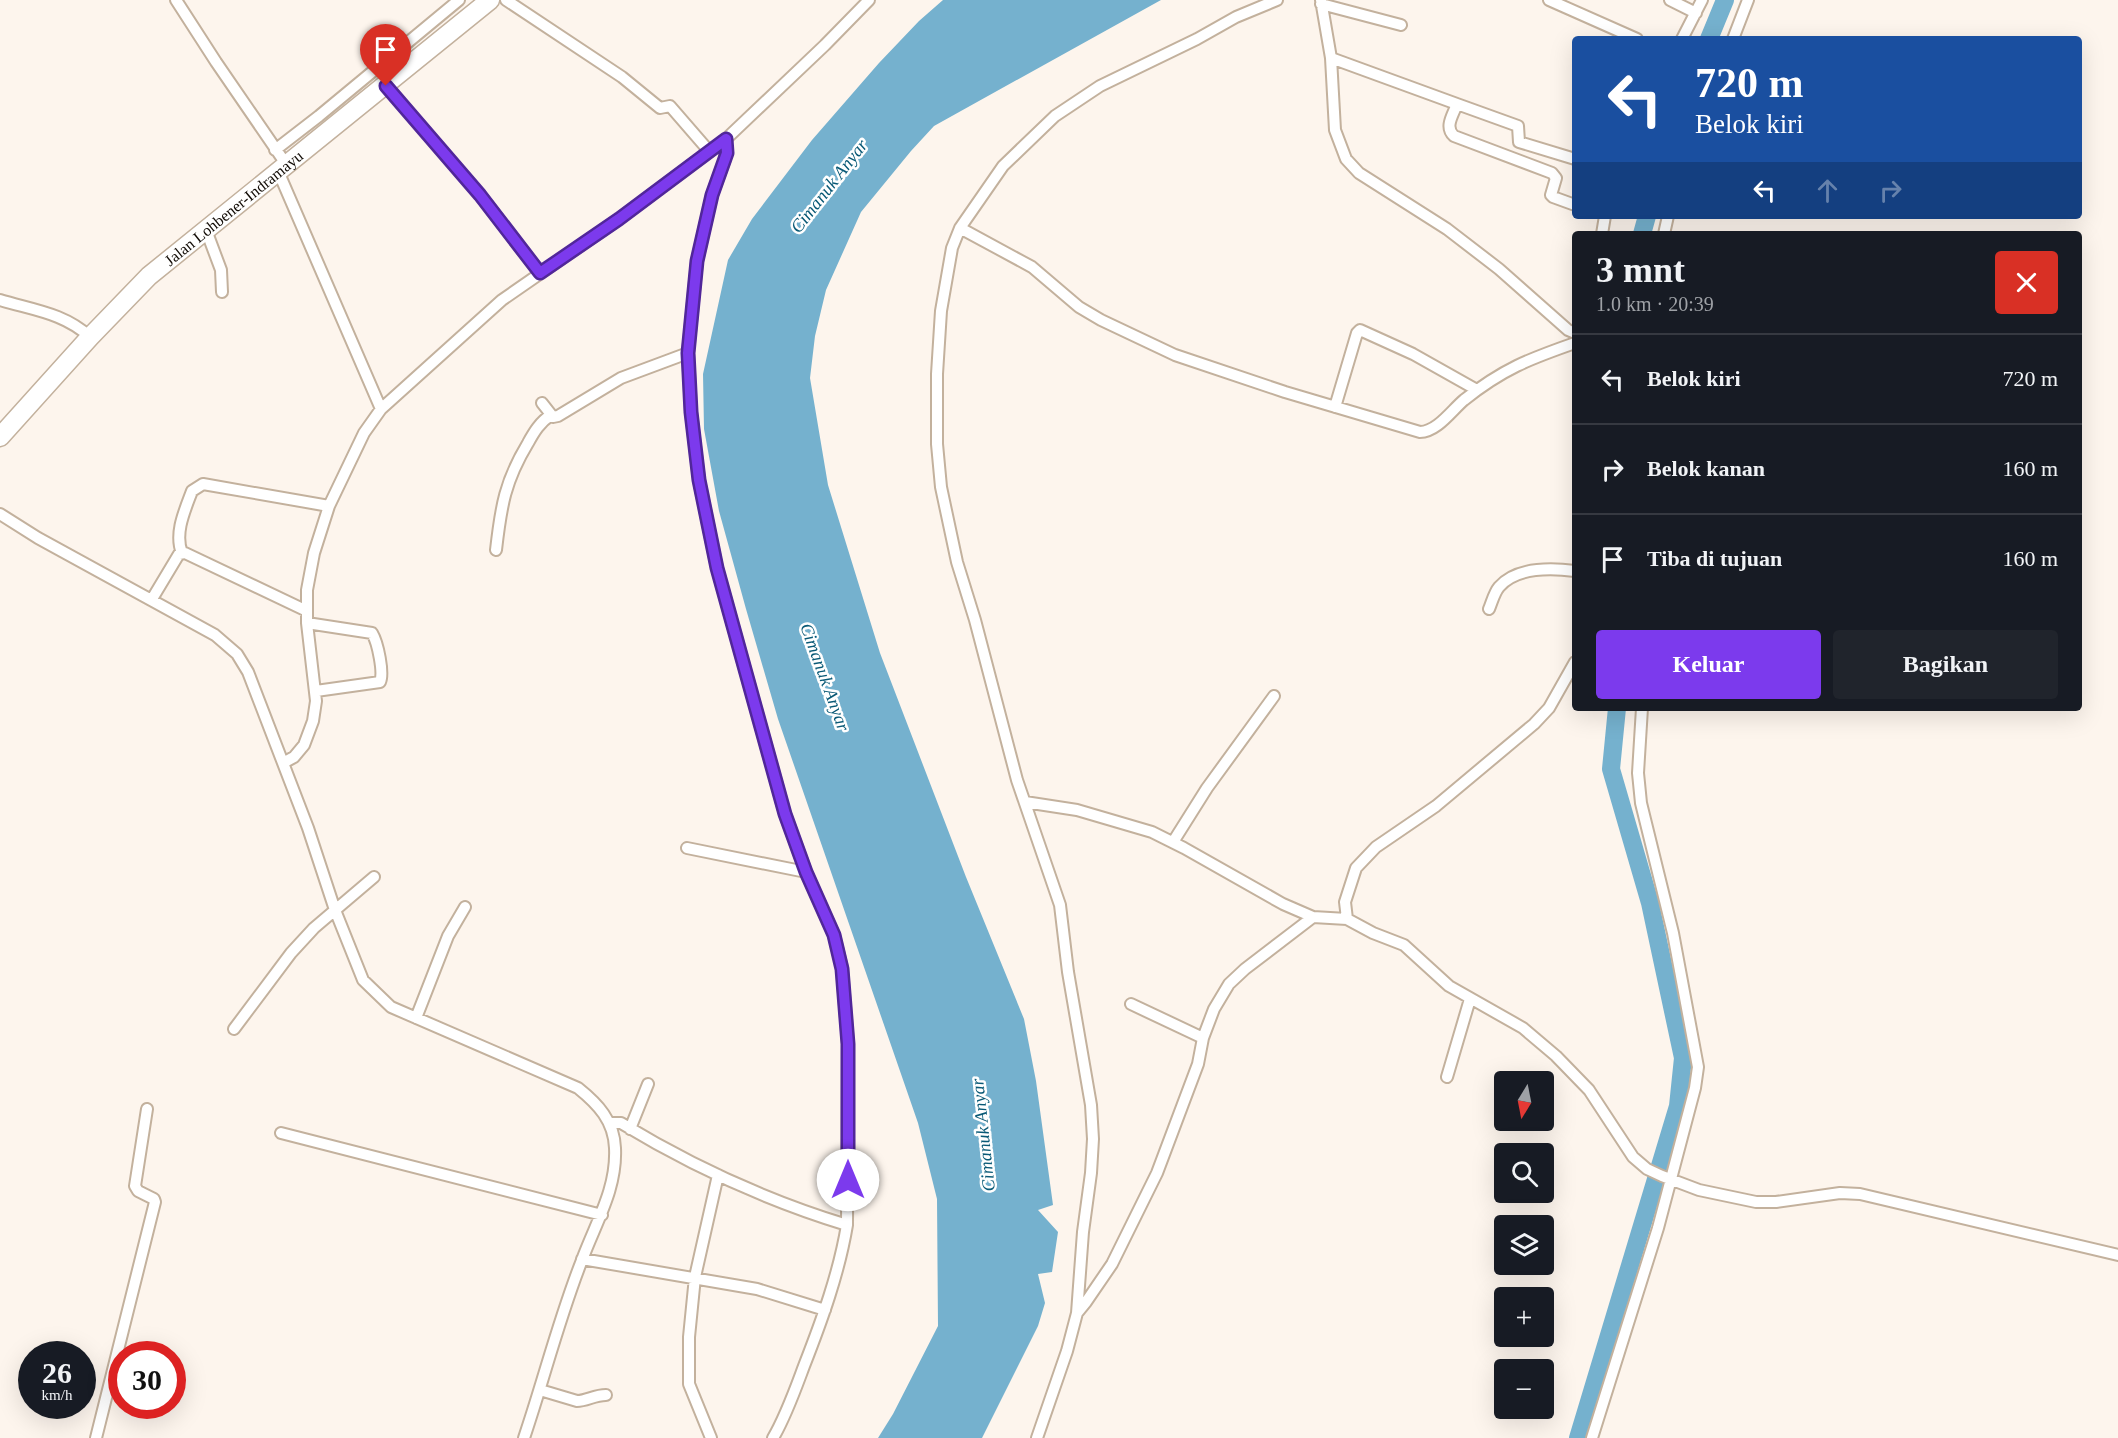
<!DOCTYPE html>
<html lang="id">
<head>
<meta charset="utf-8">
<style>
  :root { --surface:#171b24; --page:#20242c; --text:#f1f3f6; --muted:#9ea1a6; --line:#363941; --accent:#7c3aed }
  body { margin:0; font-family:"Times New Roman",serif; background:var(--page); color:var(--text); height:100vh; display:flex; flex-direction:column; font-size:22px; white-space:nowrap }
  * { box-sizing:border-box; margin:0 }
  p { font-size:20px; color:var(--muted) }
  .icon { flex:none; width:33px; height:33px; fill:none; stroke:currentColor; stroke-width:2; stroke-linecap:round; stroke-linejoin:round }
  .map { position:relative; flex:1; overflow:hidden }
  .details { position:absolute; left:1572px; top:231px; width:510px; height:480px; display:flex; flex-direction:column; background:var(--surface); border-radius:6px; box-shadow:0 6px 24px #0002 }
  .details>* { flex:none }
  .banner { position:absolute; left:1572px; top:36px; width:510px; height:183px; border-radius:6px; box-shadow:0 6px 24px #0002; background:#1a4fa0; color:#fff; overflow:hidden }
  .needle { width:39px; rotate:190deg }
  .buttons { position:absolute; left:1494px; top:1071px; display:grid; gap:12px }
  .buttons a { display:grid; place-items:center; width:60px; height:60px; border-radius:6px; background:var(--surface); box-shadow:0 6px 24px #0002; font-size:30px }
  .speed { position:absolute; left:18px; top:1341px; display:flex; gap:12px; font-size:30px; font-weight:700; text-align:center }
  .speed>* { display:grid; place-content:center; width:78px; height:78px; border-radius:50%; background:var(--surface); box-shadow:0 6px 24px #0002; line-height:1 }
  .speed small { font-size:15px; font-weight:400 }
  .speed .limit { border:9px solid #d22; background:#fff; color:#111 }
  .pin { position:absolute; display:grid; place-items:center; width:51px; height:51px; color:#fff; margin:-62px -26px; border-radius:50% 50% 50% 0; rotate:-45deg; box-shadow:0 0 6px #0007 }
  .pin .icon { rotate:45deg }
  .me { position:absolute; width:66px; margin:-33px; rotate:0deg; stroke-linejoin:round; filter:drop-shadow(0 0 4px #0008) }
  .turn { display:flex; align-items:center; gap:21px; height:126px; padding:0 24px; font-size:27px }
  .turn .icon { width:78px; height:78px; stroke-width:2.5 }
  .turn b { display:block; font-size:42px; line-height:51px }
  .lanes { display:flex; align-items:center; height:57px; padding:0 24px; background:#0003; justify-content:center; gap:30px; direction:ltr }
  .lanes .off { opacity:.35 }
  .round { display:grid; place-items:center; flex:none; width:63px; height:63px; border-radius:6px; background:var(--page) }
  .overview { display:flex; align-items:center; justify-content:space-between; height:102px; padding:0 24px }
  h1 { font-size:36px; font-weight:700; line-height:45px }
  .primary-button { display:flex; gap:12px; margin-top:auto; padding:12px 24px }
  .primary-button a { flex:1; height:69px; border-radius:6px; background:var(--accent); color:#fff; font-size:24px; font-weight:700; line-height:69px; text-align:center }
  .primary-button a+a { background:var(--page); color:var(--text) }
  ul { padding:0; list-style:none }
  li { display:flex; align-items:center; gap:18px; height:90px; padding:0 24px; border-top:2px solid var(--line) }
  li div { flex:1 }
  li b { display:block; font-size:22px }
  li em { font-style:normal }
  .map>svg:first-child { display:block }
</style>
</head>
<body>
<div class="map">
<svg width="2118" height="1438" viewBox="0 0 2118 1438">
  <rect width="100%" height="100%" fill="#fdf5ed"/>
  <path fill="#75b1ce" d="M943,0h218l-227,126 -23,25 -50,61 -35,78 -11,46 -5,42 18,107 52,168 86,224 58,142 12,62 17,124 -15,5 20,22 -6,40 -14,2 7,29 -7,23 -56,112h-104l15,-24 45,-88 -1,-127 -19,-76 -140,-404 -32,-110 -27,-98 -15,-82 -1,-55 25,-114 24,-41 60,-79 67,-77 40,-42z"/>
  <g fill="none" stroke-linecap="round" stroke-linejoin="round">
    <path stroke="#75b1ce" stroke-width="18" d="M1709,39l16,-39
      M1642,234l5,-18
      M1578,1438l100,-332 5,-48 -33,-155 -39,-134 6,-61"/>
    <g stroke="#c3b19d" stroke-width="14">
      <path id="street" d="M176,0l40,62 70,102
        M506,0l116,77 38,31 10,-2 39,45
        M1321,0l10,58 4,72 11,29 13,14 88,56 52,40 69,61 7,3
        M1549,0l88,39
        M1670,0l26,13
        M1321,4l80,21
        M1682,39l20,-39
        M1733,39l15,-39
        M1331,58l126,46c-4,11 -13,23 -3,32l98,37 4,5 -5,17 2,2 22,8
        M386,86l94,109 60,78
        M1457,104l61,22 1,16 56,17
        M275,150l44,-34 140,-116
        M278,171l103,238
        M960,228l72,39 47,40 22,13 74,35 110,37 135,40c17,0 32,-22 44,-32 39,-31 65,-41 111,-57
        M206,230l15,40 1,22
        M1602,234l3,-18
        M1664,234l4,-18
        M0,300c33,10 64,13 90,37
        M542,403l11,14 5,-1 63,-38 67,-25
        M1335,407l22,-74 3,-3 53,24 64,36
        M0,514l38,24 177,97 22,19 11,18 60,156 27,82 28,70 28,27 187,81c20,16 36,33 37,60 2,41 -19,74 -33,112 -23,58 -38,119 -58,178
        M496,550c5,-44 9,-69 32,-107 6,-11 12,-21 23,-28
        M182,553c-8,-20 3,-43 10,-62l11,-7 126,22
        M152,599l27,-45 6,-1 122,58
        M1489,609c3,-7 5,-16 10,-22 17,-20 52,-19 76,-16
        M307,623l65,10c6,10 12,40 8,49l-64,9
        M283,763l11,-6 10,-12 9,-24 3,-20 -9,-78v-33l7,-37 15,-47 35,-73 17,-24 121,-109 117,-81 107,-80 99,-94 44,-45
        M1025,802l52,8 75,22 32,16 99,56 30,13 34,2 26,14 31,12 45,41 74,42 33,28 33,34 44,67 14,12 15,7 37,14 57,12h20l64,-9 20,1 258,61
        M1173,842l34,-54 67,-92
        M687,848l119,24
        M1347,919l-2,-17 11,-34 20,-21 60,-41 98,-82 15,-16 26,-46
        M1131,1004l72,34
        M416,1018l32,-82 17,-29
        M234,1029l57,-76 23,-25 60,-51
        M1447,1077l23,-78
        M611,1123h10c71,43 147,78 226,102l1,-181 -6,-76 -8,-33 -28,-63 -21,-58 -68,-246 -18,-88 -8,-68 -3,-59 9,-92 15,-66 13,-36 1,-20
        M630,1129l18,-45
        M281,1133l321,82
        M582,1259l175,30 68,21
        M1077,1313l9,-11 26,-38 45,-91 41,-109 5,-26 11,-29 15,-25 16,-15 68,-52
        M540,1390l37,11c10,0 17,-6 29,-6
        M96,1438l59,-236 -1,-3 -16,-8 -3,-5 12,-77
        M711,1438l-22,-54v-47l6,-60 23,-102
        M773,1438c13,-22 22,-48 31,-72 18,-46 35,-93 43,-141
        M1037,1438l30,-87 10,-38 6,-81 8,-59 2,-34 -2,-34 -23,-133 -8,-67 -43,-125 -42,-160 -18,-58 -16,-75 -4,-43v-70l4,-63 11,-63 8,-20 43,-62 52,-50 45,-30 97,-47 39,-22 41,-17
        M1592,1438l66,-210 37,-140 3,-21 -25,-134 -32,-130 -3,-30 4,-65"/>
    </g>
    <g stroke="#c3b19d" stroke-width="21">
      <g id="highway">
        <path id="s1" d="M0,437l90,-100 59,-61 341,-276"/>
      </g>
    </g>
    <use href="#street" stroke="#fff" stroke-width="10"/>
    <use href="#highway" stroke="#fff" stroke-width="18"/>
  </g>
  <g fill="none" stroke-linecap="round" stroke-linejoin="round">
    <g stroke="#51269a" stroke-width="15">
      <path id="route" d="M386,86l94,109 60,78 79,-54 107,-80 1,14 -15,42 -15,66 -9,92 3,59 8,68 18,88 68,246 21,58 28,63 8,34 6,75v136"/>
    </g>
    <use href="#route" stroke="#7c3aed" stroke-width="10"/>
  </g>
  <g text-anchor="middle" dominant-baseline="central" stroke-width="5" stroke-linejoin="round" paint-order="stroke">
    <g font-size="16" fill="#110b05" stroke="#fff">
      <text stroke="none"><textPath href="#s1" startOffset="328">Jalan Lohbener-Indramayu</textPath></text>
    </g>
    <g font-size="18" font-style="italic" fill="#095976" stroke="#fff">
      <text transform="translate(829 186) rotate(-52)">Cimanuk Anyar</text>
      <text transform="translate(825 677) rotate(70)">Cimanuk Anyar</text>
      <text transform="translate(983 1135) rotate(-96)">Cimanuk Anyar</text>
    </g>
  </g>
</svg>
<div class="buttons">
<a><svg class="needle" viewBox="-14 -14 28 28"><path d="M0-13l5 13h-10z" fill="#e53935"/><path d="M0 13l5-13h-10z" fill="#9ea1a6"/></svg></a>
<a><svg class="icon" aria-label="search" viewBox="0 0 24 24"><circle cx="10" cy="10" r="6"/><path d="M15 15l6 6"/></svg></a>
<a><svg class="icon" aria-label="layers" viewBox="0 0 24 24"><path d="M12 4l9 5-9 5-9-5zM3 14l9 5 9-5"/></svg></a>
<a>+</a>
<a>−</a>
</div>
<div class="speed"><div>26<small>km/h</small></div><div class="limit">30</div></div>
<div class="pin" style="left:386px;top:86px;background:#d93025"><svg class="icon" aria-label="arrive" viewBox="0 0 24 24"><path d="M6 21V4h12l-3 4 3 4H6"/></svg></div>
<svg class="me" style="left:848px;top:1180px" viewBox="-20 -20 40 40"><circle r="19" fill="#fff"/><path d="M0-13L10 11 0 6-10 11z" fill="#7c3aed"/></svg>
<div class="banner">
<div class="turn"><svg class="icon" aria-label="left" viewBox="0 0 24 24"><path d="M17 20v-9H6M10 6l-5 5 5 5"/></svg><div><b>720 m</b>Belok kiri</div></div>
<div class="lanes"><svg class="icon" aria-label="left" viewBox="0 0 24 24"><path d="M17 20v-9H6M10 6l-5 5 5 5"/></svg><svg class="icon off" aria-label="ahead" viewBox="0 0 24 24"><path d="M12 20V5M6 11l6-6 6 6"/></svg><svg class="icon off" aria-label="right" viewBox="0 0 24 24"><path d="M7 20v-9h11M14 6l5 5-5 5"/></svg></div>
</div>
<section class="details">
<div class="overview"><div><h1>3 mnt</h1><p>1.0 km · 20:39</p></div><a class="round" style="background:#d93025;color:#fff"><svg class="icon" aria-label="close" viewBox="0 0 24 24"><path d="M6 6l12 12M18 6L6 18"/></svg></a></div>
<ul>
<li><svg class="icon" aria-label="left" viewBox="0 0 24 24"><path d="M17 20v-9H6M10 6l-5 5 5 5"/></svg><div><b>Belok kiri</b></div><em>720 m</em></li>
<li><svg class="icon" aria-label="right" viewBox="0 0 24 24"><path d="M7 20v-9h11M14 6l5 5-5 5"/></svg><div><b>Belok kanan</b></div><em>160 m</em></li>
<li><svg class="icon" aria-label="arrive" viewBox="0 0 24 24"><path d="M6 21V4h12l-3 4 3 4H6"/></svg><div><b>Tiba di tujuan</b></div><em>160 m</em></li>
</ul>
<div class="primary-button"><a>Keluar</a><a>Bagikan</a></div>
</section>
</div>
</body>
</html>
